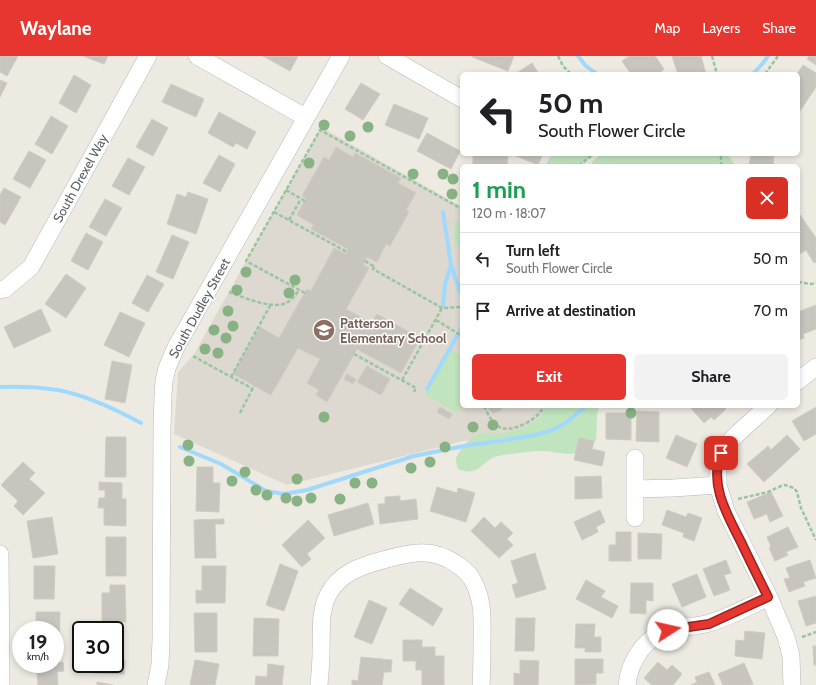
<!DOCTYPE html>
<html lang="en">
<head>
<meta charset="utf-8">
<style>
  :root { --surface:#fff; --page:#f2f2f2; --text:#202124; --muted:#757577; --line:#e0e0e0; --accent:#e6362f }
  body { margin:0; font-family:Cabin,sans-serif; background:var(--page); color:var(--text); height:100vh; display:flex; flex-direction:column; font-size:15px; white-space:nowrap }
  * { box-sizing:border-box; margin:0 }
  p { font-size:13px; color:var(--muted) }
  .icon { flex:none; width:22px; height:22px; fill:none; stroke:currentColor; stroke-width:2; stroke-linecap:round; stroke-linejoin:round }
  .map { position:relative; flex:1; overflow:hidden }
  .details { position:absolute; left:460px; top:108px; width:340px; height:244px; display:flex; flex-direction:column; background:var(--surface); border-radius:6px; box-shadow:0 2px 6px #0003 }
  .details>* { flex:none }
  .top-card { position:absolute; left:460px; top:16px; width:340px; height:84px; border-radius:6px; box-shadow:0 2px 6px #0003; background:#fff; color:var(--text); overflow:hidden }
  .speed { position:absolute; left:12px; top:565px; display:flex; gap:8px; font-size:20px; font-weight:700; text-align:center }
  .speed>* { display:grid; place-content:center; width:52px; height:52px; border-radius:50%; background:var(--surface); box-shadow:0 2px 6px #0003; line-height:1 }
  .speed small { font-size:10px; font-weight:400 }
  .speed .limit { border:2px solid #111; border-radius:6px; background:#fff; color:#111 }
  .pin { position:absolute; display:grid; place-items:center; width:34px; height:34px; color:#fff; margin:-17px; border-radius:8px; box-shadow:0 2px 6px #0006 }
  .me { position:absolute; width:44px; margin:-22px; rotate:80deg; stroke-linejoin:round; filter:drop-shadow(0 0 3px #0008) }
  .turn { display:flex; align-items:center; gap:14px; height:84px; padding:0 12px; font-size:18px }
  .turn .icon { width:52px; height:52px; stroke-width:2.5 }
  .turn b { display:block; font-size:28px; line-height:34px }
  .round { display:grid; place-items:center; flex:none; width:42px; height:42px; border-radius:6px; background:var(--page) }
  .head { display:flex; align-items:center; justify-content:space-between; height:68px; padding:0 12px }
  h1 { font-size:24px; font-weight:800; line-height:30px; color:#1e9e55 }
  .button { display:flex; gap:8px; margin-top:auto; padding:8px 12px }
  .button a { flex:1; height:46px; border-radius:6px; background:var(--accent); color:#fff; font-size:16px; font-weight:800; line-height:46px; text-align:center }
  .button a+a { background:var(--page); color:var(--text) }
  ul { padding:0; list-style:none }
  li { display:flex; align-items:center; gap:12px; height:52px; padding:0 12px; border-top:1px solid var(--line) }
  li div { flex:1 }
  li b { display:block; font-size:15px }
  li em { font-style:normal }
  header { display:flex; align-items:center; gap:24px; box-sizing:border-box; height:56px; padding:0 20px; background:var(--accent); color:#fff }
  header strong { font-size:19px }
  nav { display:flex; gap:22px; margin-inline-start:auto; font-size:14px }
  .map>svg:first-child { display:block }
</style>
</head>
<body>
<header>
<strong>Waylane</strong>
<nav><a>Map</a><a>Layers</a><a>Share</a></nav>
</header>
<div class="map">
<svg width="816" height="629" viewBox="0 0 816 629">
  <rect width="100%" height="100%" fill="#edeae2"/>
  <path fill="#ddd9d0" d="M321,71l141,80v199h111l-60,28 -49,7 -177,44 -113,-51 4,-62 15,-16z"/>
  <path fill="#c0e4be" d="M552,98h45l-20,12h-32z
    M601,98h127l6,10v2h-144l3,-5z
    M462,164v30c-12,-4 -7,-18 -7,-28z
    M451,293l11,7v49l-5,8 -32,-18z
    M545,350h54l-2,10 -1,24c-18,22 -33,11 -57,11 -9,0 -18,2 -28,3 -8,1 -17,2 -23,7 -12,9 -14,14 -30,8 -1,-3 -2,-7 -2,-10 1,-6 14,-21 19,-23 9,-4 17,-2 25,-3 13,-1 31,-6 40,-16 3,-3 4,-7 5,-11z"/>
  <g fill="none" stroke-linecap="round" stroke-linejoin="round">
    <path stroke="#a1d9fd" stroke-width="4" d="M578,0l8,10 11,8
      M753,18l10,-11 5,-7
      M443,156l8,53 9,27
      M443,250l2,-22 6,-19
      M0,331c20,-1 39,0 58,3 27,5 59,20 83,33
      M427,333l35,-62
      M180,391l41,17 45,27 18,3 23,-4 107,-34 55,-11 32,-4 34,-6 18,-5 14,-8 19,-16"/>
  </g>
  <path fill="#c8c5bf" stroke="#d1cbc0" d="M0,0h18l-11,20 -7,-4z
    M83,0h25l-4,8z
    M263,0h35l-8,15z
    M473,0h41l-6,15 -36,-14z
    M630,0h25l9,13 -6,5h-27l-9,-13z
    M672,0h29l5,18h-28z
    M809,0h7v9l-9,-6z
    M532,7l7,11h-24z
    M803,9l13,8v14l-18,27 -1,-40z
    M74,19l17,10 -15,28 -17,-10z
    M0,24l7,3 -7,14z
    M361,27l19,11 -17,26 -18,-11z
    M171,28l33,15 -8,18 -34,-15z
    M394,48l34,14 -9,21 -34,-14z
    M219,56l37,20 -9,17 -11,-6 -3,4 -25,-14z
    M51,60l17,10 -16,28 -17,-10z
    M152,63l16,9 -15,28 -17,-9z
    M427,77l33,18 -9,18 -34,-18z
    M336,91l17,10 2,-4 46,25 -3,5 18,10 -10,17 3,2 -19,34 -4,-2 -9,18 -10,-5 -4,8 6,3 -23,41 25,14 6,-9 43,24 -19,35 -44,-24 -30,53 -11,-7 3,-5 -12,-7 13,-24 -22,-11 -27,47 -38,-21 27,-47 19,11 28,-49 4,2 23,-43 12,6 1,-2 1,-3 -37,-20 3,-4 -17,-10 9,-17 -4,-2 22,-39 5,3z
    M29,95l17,9 -16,28 -17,-9z
    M473,98h35l-1,12h-34z
    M517,98h26l-5,11 -22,-9z
    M751,98h23l-1,12h-24z
    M219,99l16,9 -15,28 -17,-9z
    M128,102l17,9 -16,28 -17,-9z
    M4,132l17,9 -16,28 -5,-3v-27z
    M188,136l20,7 -12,35 -29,-10 10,-30 9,3z
    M105,143l17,9 -16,28 -17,-9z
    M798,156l18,26v24l-2,1 -8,-13 -8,5z
    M86,177l17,9 -15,28 -17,-9z
    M172,179l17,7 -16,37 -17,-7z
    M66,218l20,14 -20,30 -21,-14z
    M147,219l17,9 -16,28 -16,-9z
    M816,249v24l-13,5 1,4 -6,2v-28z
    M41,253l10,22 -37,17 -10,-21z
    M120,256l25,11 -16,34 -25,-12z
    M112,305l20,4 -7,38 -20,-4z
    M367,310l23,13 -9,16 -24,-13z
    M347,318l9,5 -3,5 -9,-5z
    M487,350h15l-1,5 -8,2 -6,-6z
    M689,350h34l3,3 -12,11 -3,-3 -7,6z
    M440,351l12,7 -3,5 -12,-7z
    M816,351v27l-12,7 -12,-20z
    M637,355l22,1v30l-23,-1z
    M606,357h25v27l-25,-1z
    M676,379l21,9 -10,23 -21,-9z
    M787,379l13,14 -36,33 -17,-18 21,-18 3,4z
    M106,381h20v40h-21z
    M579,382l15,3 -2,8 13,3 -3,14 -28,-6z
    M23,406l12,11 -6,6 16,14 -22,22 -9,-9 4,-5 -17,-16z
    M197,411h16v16h7l-1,29 -23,-1z
    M601,420l1,22 -27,1v-22z
    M99,426l23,1v16h4v27l-22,-1v-17h-6l1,-10h6v-8h-6z
    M437,431l20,6 1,-5 17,5 -9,29 -36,-11z
    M771,436l12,24 -13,6 -3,-8 -13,5 -7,-17z
    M400,440v5l16,-2 2,20 -38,5 -2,-20h7v-7z
    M368,447l6,21 -40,12 -6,-21z
    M600,454l5,12 -9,5 2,5 -16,8 -8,-18z
    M667,454l19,7 2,-4 14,5 -8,23 -11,-4 1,-4 -22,-8z
    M52,461l6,37 -25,4 -6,-37z
    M484,461l11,11 6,-6 12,11 -6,6 6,6 -14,13 -28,-27z
    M224,463v5h-9l1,34h-21l-1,-38z
    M308,464l17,18 -18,16 4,5 -9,8 -20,-22z
    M788,471l10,20 -12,5 2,3 -13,6 -6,-13 2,-1 -4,-10z
    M616,476h15v29h-22v-16h7z
    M638,477l24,1 -1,25h-23z
    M106,481h20v39h-20z
    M535,497l11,36 -30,9 -4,-13 6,-2 -7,-22z
    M726,504l5,13 -7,2 6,15 -16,6 -11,-27z
    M810,504l6,18 -13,4 2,4 -16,6 -5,-13 6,-1 -4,-10z
    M280,508l18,7 -14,40 -18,-6z
    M34,510h21l-1,33h-20z
    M202,510h24l-1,37h-29v-13l6,1z
    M697,518l9,23 -24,10 -10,-23z
    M586,524l19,11 -4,6 17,9 -6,12 -36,-19z
    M631,527h22v18l-7,-1v14l-16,-1z
    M110,529h15l1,37h-24v-29h8z
    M410,532l33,21 -10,17 -34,-22z
    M816,540v27l-10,3 -8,-25z
    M369,544l18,8 -15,36 -18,-7z
    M36,556h24l-1,44 -4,-1v-25h-19z
    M194,557h23v39h-22z
    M254,562l25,1 -1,37h-25z
    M516,562h19l-1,33h-19z
    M576,568h19l-1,13h7v15h-16v-4h-10z
    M745,575l20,2 -3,26 -27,-3 1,-16 8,1z
    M115,581h5l-1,24h6l-1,13 -31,-1v-9h22z
    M403,584h19v7h13v9h9v29h-22v-15h-6v-9h-13z
    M813,590h3v19h-2z
    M361,601l31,3 -1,12h-7l-2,13h-30v-5l6,1z
    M575,603h28v14h-7v11l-21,1z
    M195,604l24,4 -4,21h-25z
    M520,604l19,1 -1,24h-24v-12l6,1z
    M63,606l1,9 -7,1 1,13h-20l-2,-21h19v-1z
    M658,606l9,8 5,-5 10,9 -9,11h-21l-8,-7z
    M744,607l9,21 -3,1h-27l-5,-11z
    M268,608l16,2 -2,19h-27l1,-9 11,1z
    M709,616l6,13h-24l6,-3 -2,-5z
    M97,626l16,3h-16z"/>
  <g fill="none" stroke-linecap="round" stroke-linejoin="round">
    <g stroke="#b4b8bc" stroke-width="18">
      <path id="minor" d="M197,0l108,61
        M387,0l75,43
        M0,234l5,-1 26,-22 117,-211
        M798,325l18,-14
        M768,350l-32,29 -12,13 -6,16v21l8,26 43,86 17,40 5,19 1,29
        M635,402v60
        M635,433l38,-1 45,-3
        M0,498l1,131
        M156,629l4,-20 1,-25 1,-212 1,-33 1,-14 3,-13 9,-21 165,-291
        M319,629c1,-11 2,-22 2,-33 1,-20 -2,-39 7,-57 11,-22 33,-29 55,-35 28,-8 50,-13 75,5 7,5 13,10 16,18 10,19 8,39 8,59 0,15 0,29 -1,43
        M627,629c3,-26 19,-50 46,-56 12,-3 24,-2 36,-6 21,-6 40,-17 60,-26"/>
    </g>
    <path stroke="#98c5a2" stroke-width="2.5" stroke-dasharray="4 2" stroke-linecap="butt" d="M558,0l5,10 8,8
      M712,0l5,18
      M765,18l13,-18
      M579,110l14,-12
      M721,110v-12
      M286,134l19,11
      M274,156l73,40
      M289,164l12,-21
      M365,205l10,6 -2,2 69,39 20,-1
      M798,226l13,2 5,-1
      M229,236c14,5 45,19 59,10 5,-3 8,-8 11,-12
      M305,237l-59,-32 74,-131 142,79
      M462,243v3
      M436,264l26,16
      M354,298l62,34 -2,4
      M193,300l60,33
      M231,321l40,-73
      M402,324l40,-72
      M484,350c10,22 19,29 42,17 8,-4 14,-9 18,-17
      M240,357l14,-27
      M738,443l30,-7 13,-6 4,-1 9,3 3,4 4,16 15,32
      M802,581l14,-5"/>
    <use href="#minor" stroke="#fff" stroke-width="17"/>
  </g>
  <g fill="#88b284">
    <circle cx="324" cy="69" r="5.5"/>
    <circle cx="368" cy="71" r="5.5"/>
    <circle cx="350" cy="80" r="5.5"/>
    <circle cx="309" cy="107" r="5.5"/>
    <circle cx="413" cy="118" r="5.5"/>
    <circle cx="443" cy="118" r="5.5"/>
    <circle cx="453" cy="123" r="5.5"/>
    <circle cx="452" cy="138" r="5.5"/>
    <circle cx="246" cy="216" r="5.5"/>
    <circle cx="295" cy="224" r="5.5"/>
    <circle cx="237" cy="234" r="5.5"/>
    <circle cx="289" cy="237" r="5.5"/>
    <circle cx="228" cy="255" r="5.5"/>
    <circle cx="233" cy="270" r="5.5"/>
    <circle cx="214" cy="274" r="5.5"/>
    <circle cx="226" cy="282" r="5.5"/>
    <circle cx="205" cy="293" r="5.5"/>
    <circle cx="218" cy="297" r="5.5"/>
    <circle cx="631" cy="357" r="5.5"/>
    <circle cx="324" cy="361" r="5.5"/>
    <circle cx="493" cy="369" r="5.5"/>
    <circle cx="473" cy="371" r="5.5"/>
    <circle cx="188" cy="389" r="5.5"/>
    <circle cx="445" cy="391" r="5.5"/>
    <circle cx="189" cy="405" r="5.5"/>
    <circle cx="430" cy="406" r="5.5"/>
    <circle cx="411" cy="412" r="5.5"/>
    <circle cx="245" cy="416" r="5.5"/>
    <circle cx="297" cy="423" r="5.5"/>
    <circle cx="232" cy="425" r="5.5"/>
    <circle cx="355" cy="427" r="5.5"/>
    <circle cx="372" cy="427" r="5.5"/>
    <circle cx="256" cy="434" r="5.5"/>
    <circle cx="267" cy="439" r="5.5"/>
    <circle cx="286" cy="442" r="5.5"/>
    <circle cx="311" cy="442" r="5.5"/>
    <circle cx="340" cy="443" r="5.5"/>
    <circle cx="297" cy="445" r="5.5"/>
  </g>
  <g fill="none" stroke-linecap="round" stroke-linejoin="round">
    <g stroke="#96231f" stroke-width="10">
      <path id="route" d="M668,574l41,-6 59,-27c-9,-18 -18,-36 -27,-55 -14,-28 -32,-57 -20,-89"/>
    </g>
    <use href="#route" stroke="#e6362f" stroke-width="7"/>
  </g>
  <defs>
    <g id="school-disc" transform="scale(1.15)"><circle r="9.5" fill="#8d6e63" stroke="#fff"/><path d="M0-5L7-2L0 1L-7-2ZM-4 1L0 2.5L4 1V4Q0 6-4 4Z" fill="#fff"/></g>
  </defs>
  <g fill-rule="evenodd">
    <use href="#school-disc" x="324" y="274"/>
  </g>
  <g text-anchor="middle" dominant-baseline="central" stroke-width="3" stroke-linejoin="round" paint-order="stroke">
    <g font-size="13" fill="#5a5e62" stroke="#fff">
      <text transform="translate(80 122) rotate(-61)">South Drexel Way</text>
      <text transform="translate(199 252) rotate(-61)">South Dudley Street</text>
    </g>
    <g font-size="13" font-weight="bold" fill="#785e54" stroke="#fff" text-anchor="start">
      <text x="340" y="267">Patterson<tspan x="340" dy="15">Elementary School</tspan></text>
    </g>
  </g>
</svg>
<div class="speed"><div>19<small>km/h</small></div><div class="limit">30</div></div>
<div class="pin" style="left:721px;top:397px;background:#d93025"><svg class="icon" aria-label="arrive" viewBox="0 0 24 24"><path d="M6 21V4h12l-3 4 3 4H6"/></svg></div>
<svg class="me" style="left:668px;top:574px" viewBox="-20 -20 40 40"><circle r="19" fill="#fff"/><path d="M0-13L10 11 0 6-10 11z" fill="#e6362f"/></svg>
<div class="top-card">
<div class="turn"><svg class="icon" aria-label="left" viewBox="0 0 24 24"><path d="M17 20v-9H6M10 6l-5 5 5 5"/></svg><div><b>50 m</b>South Flower Circle</div></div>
</div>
<section class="details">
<div class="head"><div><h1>1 min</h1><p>120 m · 18:07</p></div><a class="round" style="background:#d93025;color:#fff"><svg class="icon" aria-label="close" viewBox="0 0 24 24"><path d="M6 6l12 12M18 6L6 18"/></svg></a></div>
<ul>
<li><svg class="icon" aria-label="left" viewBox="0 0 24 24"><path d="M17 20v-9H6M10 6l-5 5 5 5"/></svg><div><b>Turn left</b><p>South Flower Circle</p></div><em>50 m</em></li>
<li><svg class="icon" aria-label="arrive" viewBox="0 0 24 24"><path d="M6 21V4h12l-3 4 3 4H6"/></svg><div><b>Arrive at destination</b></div><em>70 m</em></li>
</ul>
<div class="button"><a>Exit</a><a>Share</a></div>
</section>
</div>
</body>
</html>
